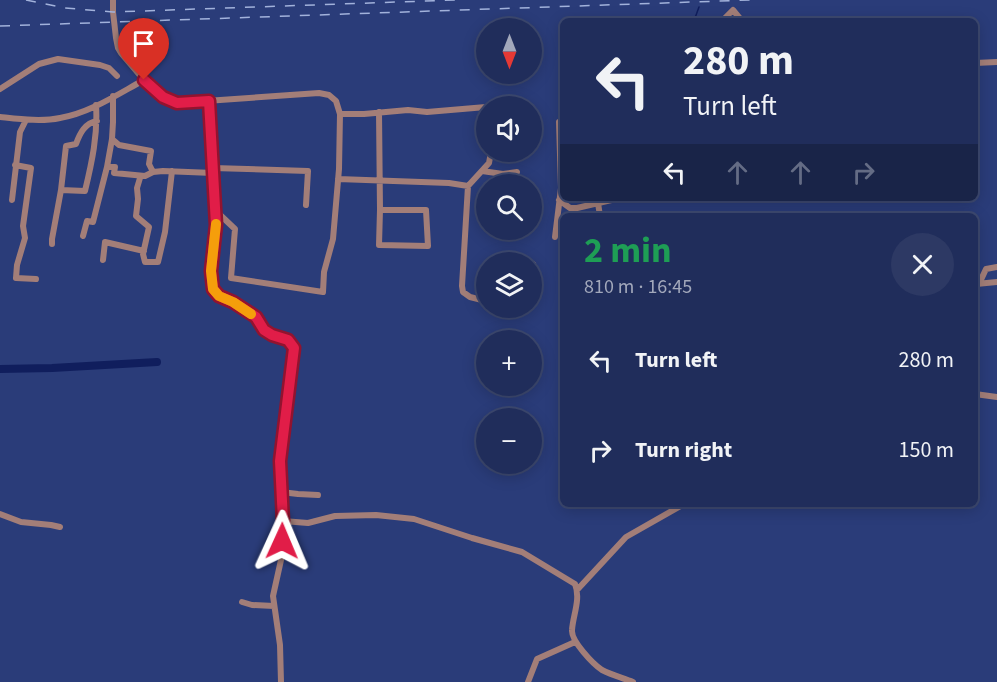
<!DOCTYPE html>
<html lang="en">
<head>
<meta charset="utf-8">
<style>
  :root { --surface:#202d5b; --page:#2d3964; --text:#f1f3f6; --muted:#a2a8bb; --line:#3d4971 }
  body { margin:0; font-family:"Source Sans 3",sans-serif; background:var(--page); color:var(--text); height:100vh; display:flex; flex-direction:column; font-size:22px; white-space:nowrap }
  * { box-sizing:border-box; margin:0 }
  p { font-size:20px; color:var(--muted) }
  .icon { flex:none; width:33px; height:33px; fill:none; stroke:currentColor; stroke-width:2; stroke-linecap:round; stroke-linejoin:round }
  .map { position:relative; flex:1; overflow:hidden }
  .side { position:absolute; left:560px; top:213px; width:418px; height:294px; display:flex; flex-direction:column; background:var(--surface); border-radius:9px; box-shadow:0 3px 15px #0003,0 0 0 2px var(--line) }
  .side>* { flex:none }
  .hud { position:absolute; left:560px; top:18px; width:418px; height:183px; border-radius:9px; box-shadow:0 3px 15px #0003,0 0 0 2px var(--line); background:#202d5b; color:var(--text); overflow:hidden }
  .needle { width:39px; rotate:180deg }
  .buttons { position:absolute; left:476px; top:18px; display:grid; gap:12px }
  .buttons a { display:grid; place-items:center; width:66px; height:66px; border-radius:50%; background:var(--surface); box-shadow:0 3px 15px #0003,0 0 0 2px var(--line); font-size:30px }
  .pin { position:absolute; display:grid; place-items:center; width:51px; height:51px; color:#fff; margin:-62px -26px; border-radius:50% 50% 50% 0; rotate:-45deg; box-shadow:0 0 6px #0007 }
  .pin .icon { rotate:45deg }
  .me { position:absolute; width:66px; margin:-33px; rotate:1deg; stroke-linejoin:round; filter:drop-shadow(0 0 4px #0008) }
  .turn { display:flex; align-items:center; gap:21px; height:126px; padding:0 24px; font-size:27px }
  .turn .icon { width:78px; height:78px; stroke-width:2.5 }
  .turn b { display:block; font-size:42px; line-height:51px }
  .lanes { display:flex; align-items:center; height:57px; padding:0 24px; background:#0003; justify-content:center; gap:30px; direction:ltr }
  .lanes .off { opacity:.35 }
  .round { display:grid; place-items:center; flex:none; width:63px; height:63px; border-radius:32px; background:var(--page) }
  .headline { display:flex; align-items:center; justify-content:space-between; height:102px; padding:0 24px }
  h1 { font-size:36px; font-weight:700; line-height:45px; color:#1e9e55 }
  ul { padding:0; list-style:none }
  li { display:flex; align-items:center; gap:18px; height:90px; padding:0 24px }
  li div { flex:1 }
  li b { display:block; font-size:22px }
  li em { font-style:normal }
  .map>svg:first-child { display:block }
</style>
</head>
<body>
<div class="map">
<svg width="997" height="682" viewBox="0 0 997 682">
  <rect width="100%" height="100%" fill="#2a3c79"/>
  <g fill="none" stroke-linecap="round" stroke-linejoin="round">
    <path stroke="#101e5d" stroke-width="1.5" d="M695,18l4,-11"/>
    <path stroke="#101e5d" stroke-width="8" d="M0,369l52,-1 105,-6"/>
    <path stroke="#a37e78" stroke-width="6" d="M113,0v12l3,26 2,10 3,5 23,27 19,17 14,6 142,-10 10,2 7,6 4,13 -1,55 -6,70 -9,33 -1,20 -92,-14 4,-49 -19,-18
      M724,19l9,-9 9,11
      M975,63l22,-1
      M0,89l39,-25 19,-5 42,6 9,3 8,8
      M209,101l7,124 -5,46 2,18 6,7 14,6 23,15 8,13 8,5 16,6 7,7 -15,113 3,60 -2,39 -8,36 7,49 1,37
      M379,112l1,98 -1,35 49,1 -2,-36h-46
      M340,114h24l44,-4 19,2 59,-5
      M0,117c19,2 41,5 60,1 30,-5 58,-24 84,-38
      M112,139l1,-17v-26
      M15,165l16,3 -8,58 2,12 -8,27 -1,13 20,1
      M107,167h8l-1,6 31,3 8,-4 10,-1 50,2
      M213,168l95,3 -2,34
      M482,171l21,3 14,-2
      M140,178l-3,10 1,11 -2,17 13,11 -6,27 2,8h13l7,-30 7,-61
      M338,179l111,4 19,3
      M61,190l24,1c7,-29 13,-57 11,-86
      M12,200l8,-68 6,-12
      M559,200l11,8h7l43,-10
      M598,203l2,13
      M83,236l4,-15 6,1 14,-55 5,-28 7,6 32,6 -2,13 4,8
      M555,237l6,-49 -2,-66
      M52,244v-5l9,-49 5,-44 10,-2c4,-11 9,-21 21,-23
      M103,260l2,-18 39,9
      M531,267l2,-3
      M976,284l21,-2
      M979,284l7,-15 11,-2
      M486,301l-16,-4 -7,-5 -1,-6 6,-100 21,-23 2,-11
      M975,394l22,3
      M281,492l17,2 20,1
      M0,514l21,8 30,3 9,2
      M283,521l25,2 27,-7 41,-1 38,4 58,19 50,14 53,32c6,15 -2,31 -3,46 -1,11 21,34 30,40 10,5 21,8 31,12
      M577,590l49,-53 58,-33
      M242,602l10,3 22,1
      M528,682l9,-23 38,-17"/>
    <path stroke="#a2b2db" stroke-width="1.5" stroke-dasharray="10 10" stroke-linecap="butt" d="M26,0l39,8 48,4 342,-12
      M0,26l750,-26"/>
  </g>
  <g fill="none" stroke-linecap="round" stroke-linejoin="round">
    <g stroke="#92132f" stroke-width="15">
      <path id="route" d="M144,80l19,17 14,6 32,-2 7,124 -5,46 2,18 6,7 14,6 23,15 8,13 8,5 16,5 6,8 -14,113 3,60 -1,20"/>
    </g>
    <use href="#route" stroke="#e11d48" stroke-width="10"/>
    <path stroke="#f59e0b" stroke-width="10" d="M216,224l-5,47 2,18 6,7 14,6 18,12"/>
  </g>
</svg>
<div class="buttons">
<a><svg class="needle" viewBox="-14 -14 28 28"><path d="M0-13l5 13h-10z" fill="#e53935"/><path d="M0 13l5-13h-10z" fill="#a2a8bb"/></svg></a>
<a><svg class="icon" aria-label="sound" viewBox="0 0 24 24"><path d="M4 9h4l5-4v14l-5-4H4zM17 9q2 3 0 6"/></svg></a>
<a><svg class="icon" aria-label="search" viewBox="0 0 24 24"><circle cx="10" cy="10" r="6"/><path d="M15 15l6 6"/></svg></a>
<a><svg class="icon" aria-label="layers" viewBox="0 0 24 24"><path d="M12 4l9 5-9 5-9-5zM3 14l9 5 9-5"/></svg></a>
<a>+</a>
<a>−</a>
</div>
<div class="pin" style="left:144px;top:80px;background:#d93025"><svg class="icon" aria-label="arrive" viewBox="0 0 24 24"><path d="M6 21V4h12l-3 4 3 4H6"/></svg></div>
<svg class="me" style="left:282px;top:541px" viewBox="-20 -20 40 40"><path d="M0-17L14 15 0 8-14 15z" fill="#e11d48" stroke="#fff" stroke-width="4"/></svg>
<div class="hud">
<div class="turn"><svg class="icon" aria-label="left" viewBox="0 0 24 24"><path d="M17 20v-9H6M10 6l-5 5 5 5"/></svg><div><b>280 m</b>Turn left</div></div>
<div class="lanes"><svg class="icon" aria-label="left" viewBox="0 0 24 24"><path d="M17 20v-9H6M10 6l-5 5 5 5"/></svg><svg class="icon off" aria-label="ahead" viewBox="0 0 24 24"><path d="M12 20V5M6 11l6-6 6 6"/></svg><svg class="icon off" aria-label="ahead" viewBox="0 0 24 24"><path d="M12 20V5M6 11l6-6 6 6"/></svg><svg class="icon off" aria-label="right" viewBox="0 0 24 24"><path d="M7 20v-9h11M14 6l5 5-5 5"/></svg></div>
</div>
<section class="side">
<div class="headline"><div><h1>2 min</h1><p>810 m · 16:45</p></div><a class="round"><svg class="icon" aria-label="close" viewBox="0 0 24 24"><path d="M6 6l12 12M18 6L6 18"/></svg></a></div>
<ul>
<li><svg class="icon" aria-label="left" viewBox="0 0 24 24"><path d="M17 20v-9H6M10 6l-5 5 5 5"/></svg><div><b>Turn left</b></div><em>280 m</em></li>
<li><svg class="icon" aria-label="right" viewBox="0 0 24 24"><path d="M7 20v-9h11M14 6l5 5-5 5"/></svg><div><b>Turn right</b></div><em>150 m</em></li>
</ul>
</section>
</div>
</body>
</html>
